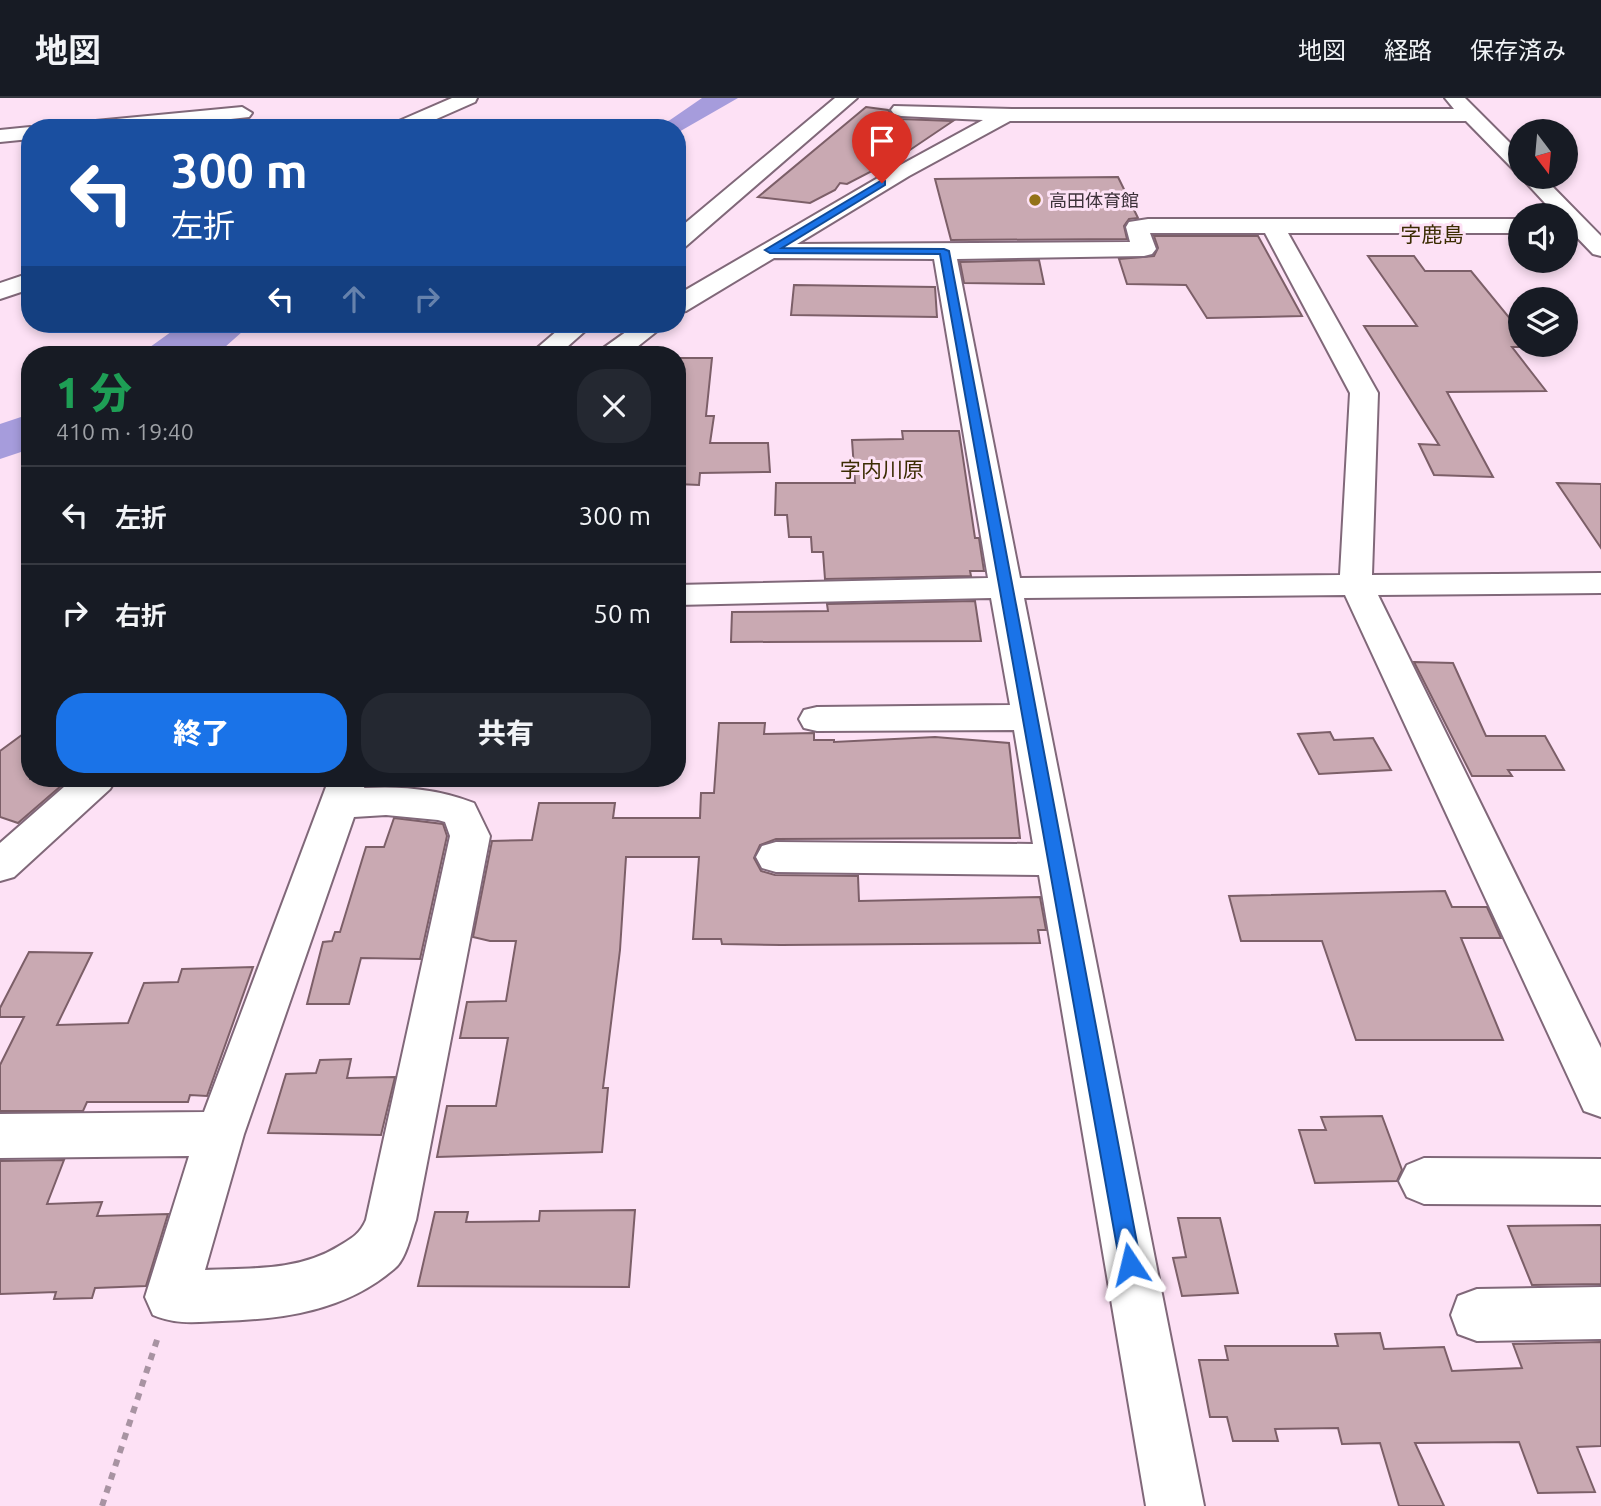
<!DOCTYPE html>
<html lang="ja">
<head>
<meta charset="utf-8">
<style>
  :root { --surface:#171b24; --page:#242831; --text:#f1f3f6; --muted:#9ea1a6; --line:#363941; --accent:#1a73e8 }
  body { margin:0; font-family:Ubuntu,"Noto Sans JP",sans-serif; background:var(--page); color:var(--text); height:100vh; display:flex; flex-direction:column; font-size:26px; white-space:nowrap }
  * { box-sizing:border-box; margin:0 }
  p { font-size:23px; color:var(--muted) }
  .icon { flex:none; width:38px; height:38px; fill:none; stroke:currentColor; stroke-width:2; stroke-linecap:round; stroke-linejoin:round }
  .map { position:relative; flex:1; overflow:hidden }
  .side { position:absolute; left:21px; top:248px; width:665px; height:441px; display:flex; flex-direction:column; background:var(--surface); border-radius:28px; box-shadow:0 4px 10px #0003 }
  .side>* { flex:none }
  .hud { position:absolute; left:21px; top:21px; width:665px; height:214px; border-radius:28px; box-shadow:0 4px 10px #0003; background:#1a4fa0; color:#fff; overflow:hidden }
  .needle { width:46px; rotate:164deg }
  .controls { position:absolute; left:1508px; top:21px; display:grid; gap:14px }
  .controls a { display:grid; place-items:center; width:70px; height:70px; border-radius:50%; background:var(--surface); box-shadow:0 4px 10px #0003; font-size:35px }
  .pin { position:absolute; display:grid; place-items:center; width:60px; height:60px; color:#fff; margin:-72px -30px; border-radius:50% 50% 50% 0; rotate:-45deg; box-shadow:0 0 7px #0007 }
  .pin .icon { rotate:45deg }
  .me { position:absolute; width:77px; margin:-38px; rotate:350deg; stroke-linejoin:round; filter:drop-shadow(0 0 5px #0008) }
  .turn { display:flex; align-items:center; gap:24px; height:147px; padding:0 35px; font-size:32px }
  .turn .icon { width:91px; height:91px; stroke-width:2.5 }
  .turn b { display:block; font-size:49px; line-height:60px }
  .lanes { display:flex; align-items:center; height:66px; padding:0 35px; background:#0003; justify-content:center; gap:35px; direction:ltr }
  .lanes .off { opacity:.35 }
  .round { display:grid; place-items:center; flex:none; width:74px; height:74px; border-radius:28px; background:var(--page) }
  .headline { display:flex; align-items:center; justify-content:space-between; height:119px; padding:0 35px }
  h1 { font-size:42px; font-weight:800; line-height:52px; color:#1e9e55 }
  .button { display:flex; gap:14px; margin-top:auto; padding:14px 35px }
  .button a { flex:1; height:80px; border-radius:28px; background:var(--accent); color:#fff; font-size:28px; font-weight:800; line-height:80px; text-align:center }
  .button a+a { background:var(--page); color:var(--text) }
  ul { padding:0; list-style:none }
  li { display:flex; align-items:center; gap:21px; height:98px; padding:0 35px; border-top:2px solid var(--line) }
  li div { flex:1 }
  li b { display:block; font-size:26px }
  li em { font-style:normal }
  header { display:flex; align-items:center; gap:42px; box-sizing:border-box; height:98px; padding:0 35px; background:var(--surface); border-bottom:2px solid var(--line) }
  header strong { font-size:33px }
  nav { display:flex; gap:38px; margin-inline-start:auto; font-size:24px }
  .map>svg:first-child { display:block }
</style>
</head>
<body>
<header>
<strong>地図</strong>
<nav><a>地図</a><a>経路</a><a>保存済み</a></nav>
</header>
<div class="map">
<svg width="1601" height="1408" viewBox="0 0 1601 1408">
  <rect width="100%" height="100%" fill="#fde1f5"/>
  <path fill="#a69cdc" d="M702,0h36l-61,35v-5h-25l18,-8z
    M182,226h69l-35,31h-77z"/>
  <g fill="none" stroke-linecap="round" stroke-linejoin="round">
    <path fill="#a69cdc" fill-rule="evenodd" d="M30,316v35l-30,10v-35z"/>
  </g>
  <path fill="#c9a9b2" stroke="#7c5f68" stroke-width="2" d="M866,9l22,3 4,6 8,3 53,2 -52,35 -54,28 -7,-1 -5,7 -25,13 -52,-6z
    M1118,79l20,41 -9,1 -5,7 3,13 -176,1 -16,-61z
    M1154,138h104l44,80 -95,2 -21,-33 -59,-1 -8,-25 35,-3 4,-8z
    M1368,158h46l11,15h46l50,61v13l11,2h-20l34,44 -99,1 46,85 -59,-2 -15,-31 20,1 -75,-119h53z
    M1039,162l5,24 -80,-1 -4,-21z
    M794,187l141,2 2,30 -146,-2z
    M677,260h35l-6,58h8l-4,27h58l2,29 -70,1 -1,12 -22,-1z
    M902,333h57l16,107h4l5,33h-14l1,5 -146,3 -2,-27h-11l-1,-15h-22l-2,-22h-12l1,-32h79l-3,-43 51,-1z
    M1557,385l44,1v64z
    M975,503l6,40 -250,1 1,-30 96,-1 -1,-7z
    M1414,564l39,1 33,73h59l19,34h-56l4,6h-40z
    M719,625h46l-1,11 50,-1v7h20v2l101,-5 74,6 11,95 -244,1 -16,6 -6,13 7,13 14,4 83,1 1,25 181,-4 6,33h-8l2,13 -259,2 -59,-1 -1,-5h-28l6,-82h-73l-6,93 -17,138h5l-6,64 -165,5 10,-51h49l12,-68h-48l7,-36 39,-1 10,-60h-26l-17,-4 19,-96 40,-1 7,-37h76l-2,15h87l1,-25h13z
    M30,631v50h39l-51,44 -18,-6v-66z
    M1330,634l4,8 39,-2 18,32 -72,4 -21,-40z
    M394,720l49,6 4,12 -27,123 -59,-1 -12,46h-42l16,-62 9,-1 3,-9h5l26,-85h18z
    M1445,793l7,16h35l14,31h-40l42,102h-147l-34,-99h-81l-12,-45z
    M29,854l63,1 -35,72 71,-2 16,-40 34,-1 4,-13 71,-2 -46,129 -17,-1 -2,7h-101l-4,9h-83v-46l24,-48h-24v-9z
    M351,961l-4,19 48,-1 -14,58 -113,-2 18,-59 30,-1 4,-13z
    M1382,1018l20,54 -5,11 -82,2 -16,-53h27l-5,-13z
    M64,1062l-17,44 55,-2 -5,14 71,-2 -22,72 -51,2 -3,10 -38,1 2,-7 -56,2v-133z
    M635,1112l-6,77 -211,-1 17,-74h33l-2,10 73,-1 1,-10z
    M1178,1120h42l18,75 -56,3 -9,-38 13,-1z
    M1601,1127v59l-69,1 -24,-59z
    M1380,1235l4,16 60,-2 8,24 70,-3 -9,-24 88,-2v104l-24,1 18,45 -57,1 -19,-51 -104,1 29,63h-45l-19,-63 -38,1 -4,-16 -63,1 3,12h-45l-6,-24h-17l-11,-57h29l-3,-14h113l-3,-12z"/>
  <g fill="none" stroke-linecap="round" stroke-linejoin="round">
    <g stroke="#806879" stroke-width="4">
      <path id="minor" d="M452,0h25l-2,4 -59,26h-27l3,-4z
        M835,0h22l-172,149 -8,2v-19z
        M1445,0h20l56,56v18l-7,-2 -48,-49h-456l-101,55 -112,68 333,-2 -4,-15 3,-5 19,-3h373v14h-233l90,160 -6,182 229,-2v20l-223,2 223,453v69l-17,-6 -239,-516 -321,3 180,908h-58l-107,-631 -263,-3 -14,-4 -6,-11 6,-11 14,-4 257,2 -19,-114 -197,1 -13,-3 -5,-9 5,-9 13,-3 193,-2 -19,-107 -314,7v-20l311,-7 -54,-319 -160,-1 -88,53 -9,2v-18l218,-127 88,-48 -82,-4 -7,-2 -3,-4 3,-4 118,3h442zM1150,135h115l85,160 -10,182 -320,3 -63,-319 187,-3 8,-2 4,-5z
        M242,9l10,6 -3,4 -100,11h-74l10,-6z
        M30,29l3,1h-3v11l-30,3v-12z
        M1521,79h22l58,59v20l-8,-2 -27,-28v-11h-10z
        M30,175v16l-30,10v-16z
        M565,226h28l-35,31h-29z
        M637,226h29l-39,31h-29l4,-6z
        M73,681h43l-6,10 -96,88 -14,4v-38z
        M329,681h38l-3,9c39,-2 73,1 110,15l16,33 -74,384c-5,14 -10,40 -22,49 -49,42 -110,50 -172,52 -25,1 -46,4 -69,-6l-8,-18 44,-141 -189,2v-44l204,-2zM386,717l52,5 7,2 5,14 -84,384c-6,14 -14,18 -27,26 -40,25 -87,22 -134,24l39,-136 110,-317z
        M1424,1060l177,1v46l-177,-1 -17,-7 -8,-16 8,-16z
        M1601,1189v52l-124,2 -19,-7 -7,-19 7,-19 19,-7z"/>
    </g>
    <path stroke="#a893a2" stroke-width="2.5" stroke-dasharray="2.5 2.5" stroke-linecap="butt" d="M358,30l14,-8"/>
    <path stroke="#a893a2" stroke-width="6" stroke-dasharray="7 7" stroke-linecap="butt" d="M102,1408l56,-169"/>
    <use href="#minor" fill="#fff" fill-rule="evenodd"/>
  </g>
  <path fill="#1a73e8" stroke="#114b97" stroke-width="2" d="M882,82l3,1v4l-103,63 162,1 5,2 192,1013 -3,7 -8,3 -7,-3 -3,-7 -180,-1010 -170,-1 -5,-3z"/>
  <circle fill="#937219" stroke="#fde1f5" stroke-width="2.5" cx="1035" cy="102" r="7"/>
  <g text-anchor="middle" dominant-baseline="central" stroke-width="6" stroke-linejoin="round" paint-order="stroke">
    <g font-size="18" fill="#3d323a" stroke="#fde1f5" text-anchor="start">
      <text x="1049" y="102">高田体育館</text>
    </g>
    <g font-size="21" fill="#3b2c02" stroke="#fde1f5">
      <text x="1432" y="136">字鹿島</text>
      <text x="882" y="371">字内川原</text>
    </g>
  </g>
</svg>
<div class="controls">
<a><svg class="needle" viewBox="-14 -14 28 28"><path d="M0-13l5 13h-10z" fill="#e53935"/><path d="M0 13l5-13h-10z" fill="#9ea1a6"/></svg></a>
<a><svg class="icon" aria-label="sound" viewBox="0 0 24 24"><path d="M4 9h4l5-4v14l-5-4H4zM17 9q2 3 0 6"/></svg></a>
<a><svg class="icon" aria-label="layers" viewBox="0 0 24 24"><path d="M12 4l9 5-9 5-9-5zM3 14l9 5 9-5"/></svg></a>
</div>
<div class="pin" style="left:882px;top:85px;background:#d93025"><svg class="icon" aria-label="arrive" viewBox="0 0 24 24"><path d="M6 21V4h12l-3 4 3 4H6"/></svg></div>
<svg class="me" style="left:1130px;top:1166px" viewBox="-20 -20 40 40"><path d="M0-17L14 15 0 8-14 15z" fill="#1a73e8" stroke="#fff" stroke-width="4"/></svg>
<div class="hud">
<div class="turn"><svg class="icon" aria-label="left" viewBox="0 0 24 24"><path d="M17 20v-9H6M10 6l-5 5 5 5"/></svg><div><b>300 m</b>左折</div></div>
<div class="lanes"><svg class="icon" aria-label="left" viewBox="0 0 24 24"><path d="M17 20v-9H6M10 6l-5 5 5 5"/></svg><svg class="icon off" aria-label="ahead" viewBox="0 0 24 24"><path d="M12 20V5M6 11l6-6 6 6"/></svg><svg class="icon off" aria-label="right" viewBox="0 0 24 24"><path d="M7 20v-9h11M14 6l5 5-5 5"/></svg></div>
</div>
<section class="side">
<div class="headline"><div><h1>1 分</h1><p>410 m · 19:40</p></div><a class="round"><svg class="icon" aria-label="close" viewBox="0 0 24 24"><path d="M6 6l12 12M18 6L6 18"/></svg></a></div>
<ul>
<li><svg class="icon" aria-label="left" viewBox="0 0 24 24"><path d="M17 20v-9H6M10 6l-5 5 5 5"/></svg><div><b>左折</b></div><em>300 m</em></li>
<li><svg class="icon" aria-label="right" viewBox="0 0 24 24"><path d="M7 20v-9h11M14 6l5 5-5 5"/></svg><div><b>右折</b></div><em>50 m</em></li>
</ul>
<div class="button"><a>終了</a><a>共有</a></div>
</section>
</div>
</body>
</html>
